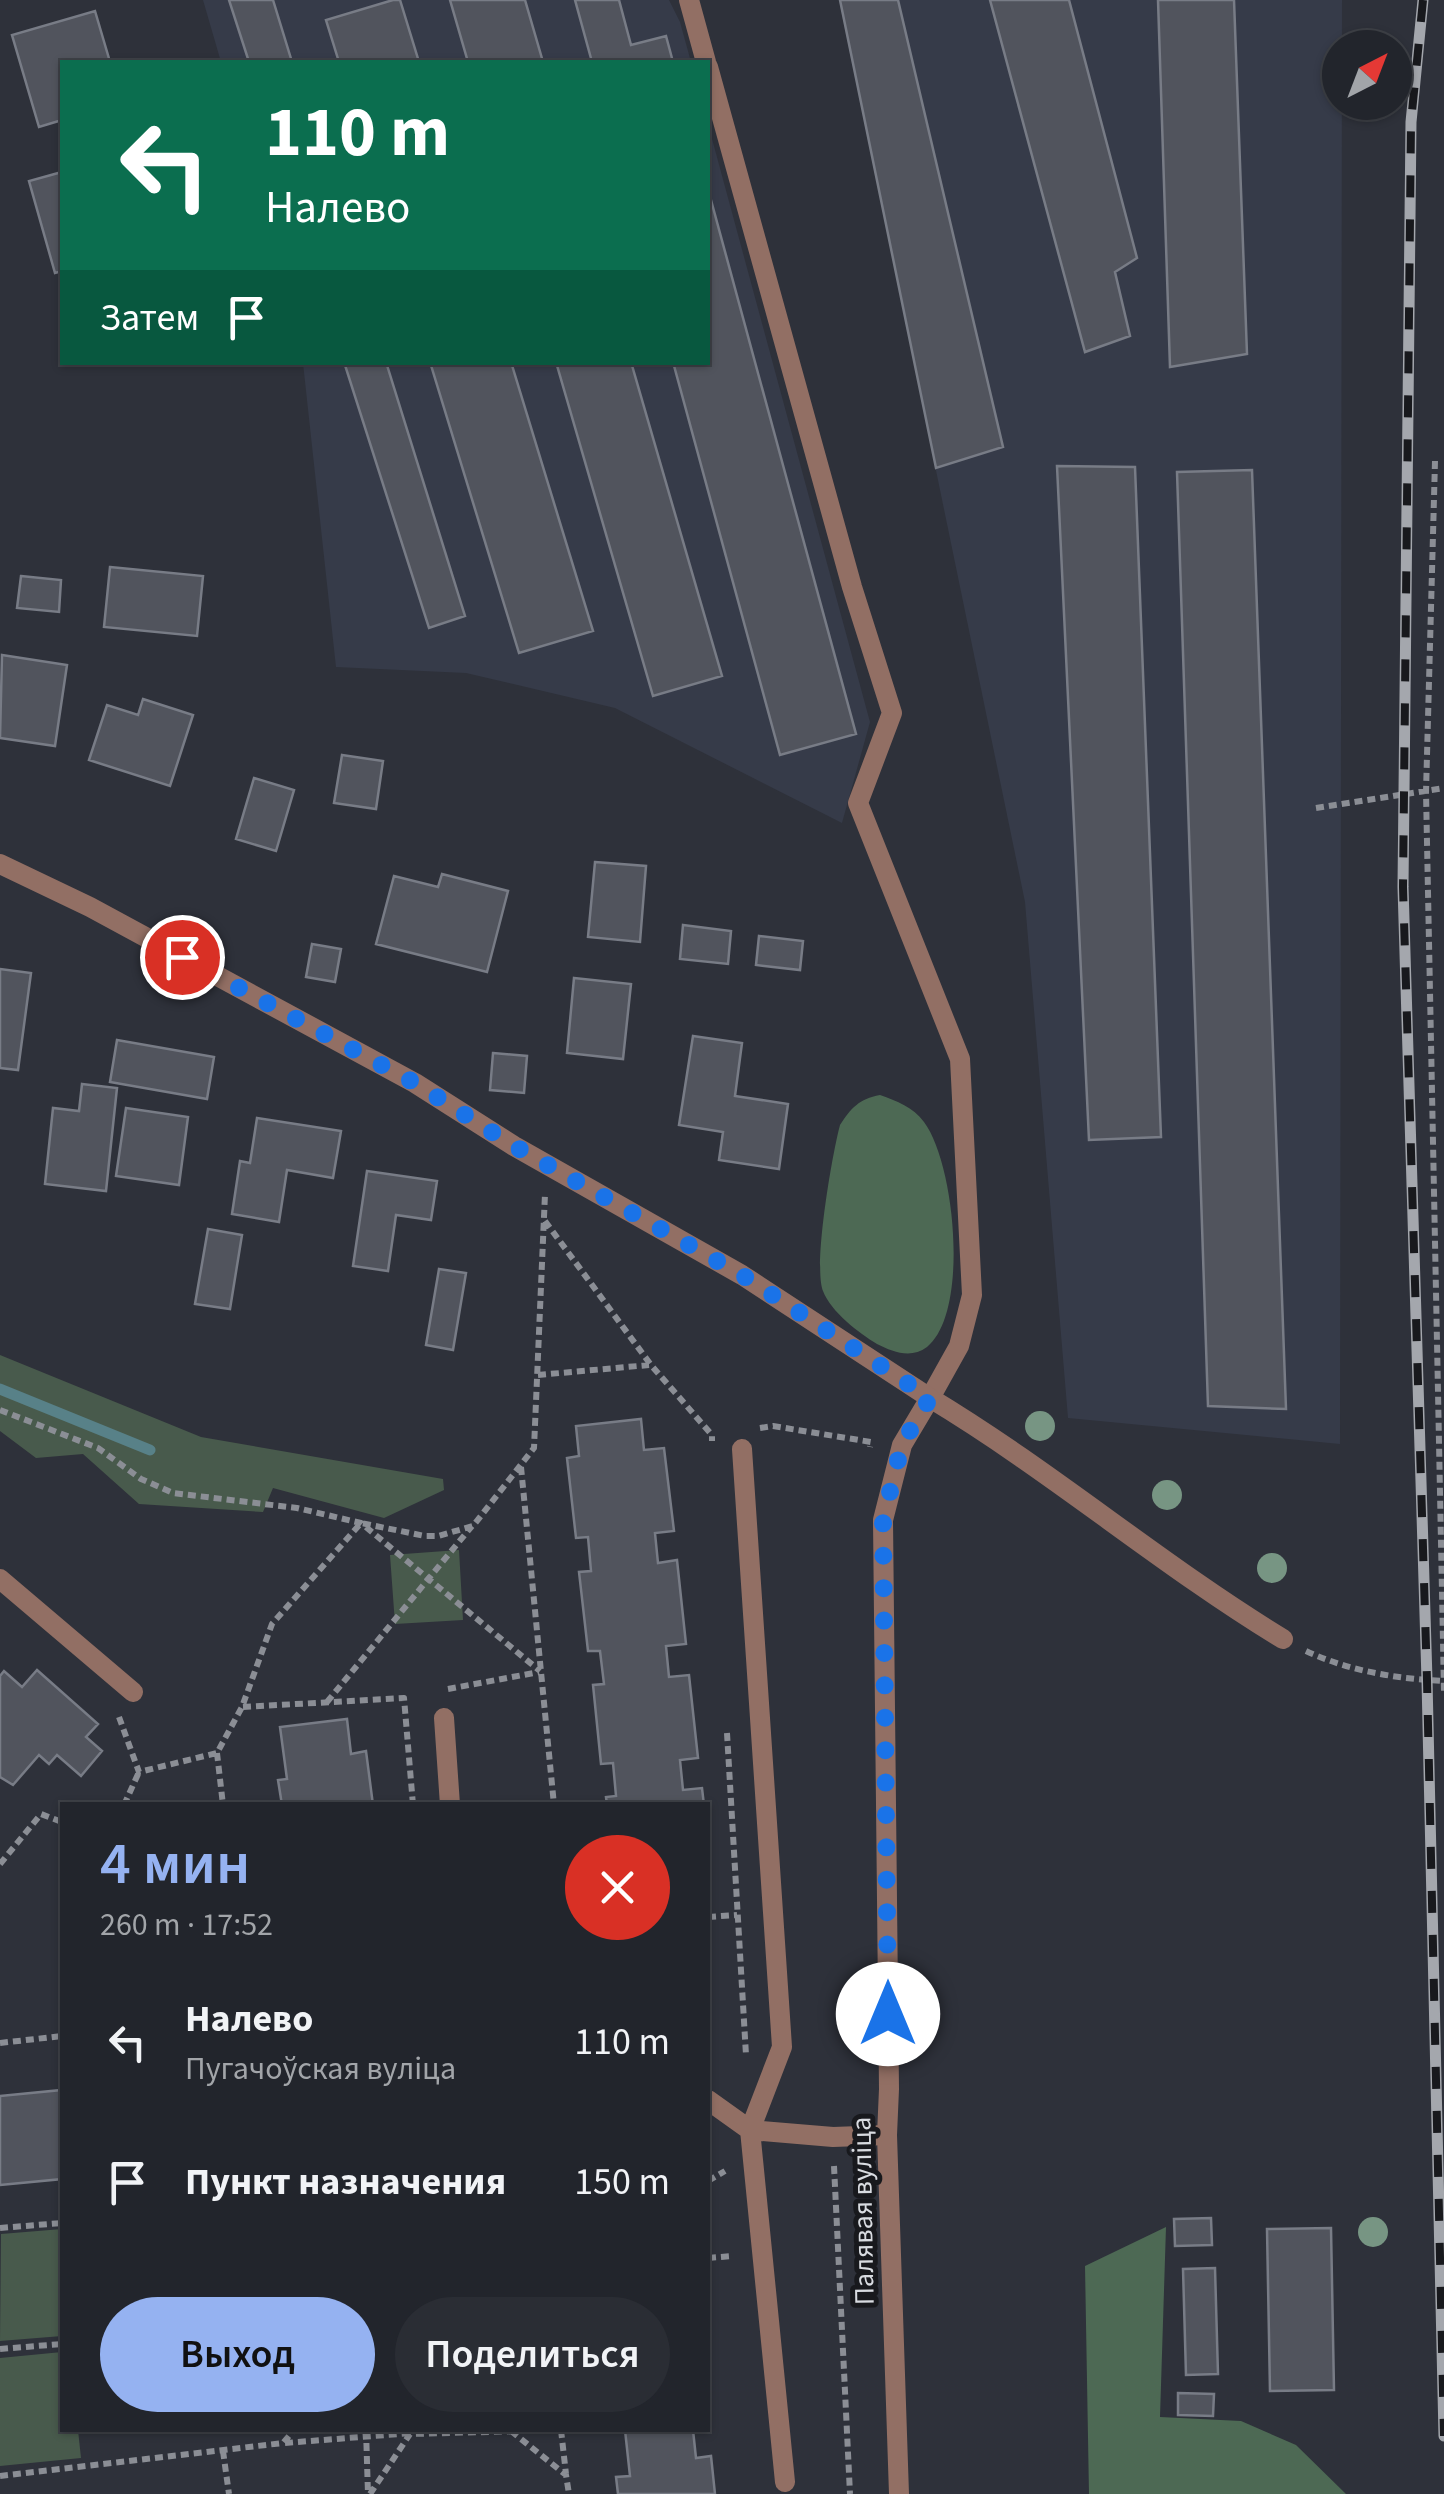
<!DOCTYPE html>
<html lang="ru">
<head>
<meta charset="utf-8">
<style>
  :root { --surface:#22252c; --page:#2a2d34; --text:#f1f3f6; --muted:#a2a5a9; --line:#3f4248; --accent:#95b2f1 }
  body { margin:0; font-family:"Source Sans 3",sans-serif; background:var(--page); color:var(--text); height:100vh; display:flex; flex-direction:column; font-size:38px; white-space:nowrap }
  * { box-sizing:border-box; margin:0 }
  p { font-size:32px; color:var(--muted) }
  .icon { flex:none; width:55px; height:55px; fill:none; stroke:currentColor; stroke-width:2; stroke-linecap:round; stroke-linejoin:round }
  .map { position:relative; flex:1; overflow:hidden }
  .sheet { position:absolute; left:60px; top:1802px; width:650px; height:630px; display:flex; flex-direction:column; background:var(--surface); border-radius:0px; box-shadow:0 2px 8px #0004,0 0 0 2px var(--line) }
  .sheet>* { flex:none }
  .guide { position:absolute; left:60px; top:60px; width:650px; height:305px; border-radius:0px; box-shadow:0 2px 8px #0004,0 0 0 2px var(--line); background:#0b6e4f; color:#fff; overflow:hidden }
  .needle { width:65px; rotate:42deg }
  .buttons { position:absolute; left:1322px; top:30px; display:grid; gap:20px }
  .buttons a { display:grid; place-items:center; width:90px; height:90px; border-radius:50%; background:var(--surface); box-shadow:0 2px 8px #0004,0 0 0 2px var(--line); font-size:50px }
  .pin { position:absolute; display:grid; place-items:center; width:85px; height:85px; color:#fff; margin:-42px; border:5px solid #fff; border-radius:50%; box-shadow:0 2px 10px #0007 }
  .me { position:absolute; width:110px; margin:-55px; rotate:0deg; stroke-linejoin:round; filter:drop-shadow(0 0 8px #0008) }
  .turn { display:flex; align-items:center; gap:35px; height:210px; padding:0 40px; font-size:45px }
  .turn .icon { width:130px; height:130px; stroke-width:2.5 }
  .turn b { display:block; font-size:70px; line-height:85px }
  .then { display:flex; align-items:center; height:95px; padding:0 40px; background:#0003; gap:20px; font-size:38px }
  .round { display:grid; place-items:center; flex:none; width:105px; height:105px; border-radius:52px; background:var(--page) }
  .head { display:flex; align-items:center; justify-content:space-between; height:170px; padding:0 40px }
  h1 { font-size:60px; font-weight:600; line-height:75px; color:var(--accent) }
  .cta { display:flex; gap:20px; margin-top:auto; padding:20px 40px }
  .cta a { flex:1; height:115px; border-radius:60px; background:var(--accent); color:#111; font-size:40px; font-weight:600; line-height:115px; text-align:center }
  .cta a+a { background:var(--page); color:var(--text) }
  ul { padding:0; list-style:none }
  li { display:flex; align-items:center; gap:30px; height:140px; padding:0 40px }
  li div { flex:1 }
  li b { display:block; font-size:38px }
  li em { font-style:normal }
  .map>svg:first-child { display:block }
</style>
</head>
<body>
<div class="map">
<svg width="1444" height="2494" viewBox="0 0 1444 2494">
  <rect width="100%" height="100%" fill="#2e313a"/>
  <path fill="#363b49" d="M203,0h466l11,22 11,40h-470z
    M839,0h503l-2,1444 -272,-26 -43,-516z
    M708,124l162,598 -28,101 -227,-115 -149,-35 -130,-6 -33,-304 405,-1z"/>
  <path fill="#485a4c" d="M0,1355l201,82 242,42 1,11 -60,28 -111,-30 -10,24 -124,-8 -56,-50 -47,4 -36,-27z
    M459,1550l4,70 -68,4 -5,-69z
    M62,2229v107l-62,5 1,-107z
    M62,2352v78h16l3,28 -81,8v-108z"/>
  <path fill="#4d6954" d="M880,1095c17,6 33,12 44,27 31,41 46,190 3,225 -16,12 -34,5 -50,-3 -18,-11 -46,-32 -54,-53 -10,-25 9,-136 17,-166 11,-17 19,-26 40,-30z
    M1166,2227l-6,190 81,4 55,24 50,49h-257l-4,-228z"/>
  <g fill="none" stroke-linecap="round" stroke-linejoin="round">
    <path stroke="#588188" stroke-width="11" d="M0,1389l150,61"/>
  </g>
  <path fill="#51545d" stroke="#787c86" stroke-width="2.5" d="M229,0h44l19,62h-43z
    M393,0h7l19,62h-80l-13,-42z
    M450,0h75l18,62h-75z
    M575,0h44l12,45 35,-9 7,26h-81z
    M840,0h58l105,447 -67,21z
    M990,0h79l68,258 -22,14 15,64 -45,16z
    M1158,0h76l13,354 -77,13z
    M95,11l15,51h-48v58l-23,7 -27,-92z
    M62,172v99l-7,2 -26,-92z
    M708,189l148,545 -76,21 -107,-393h35z
    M344,362h42l79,254 -36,12z
    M430,362h81l82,269 -74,22z
    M556,362h75l91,314 -69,20z
    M1057,466l78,1 26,670 -72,3z
    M1252,470l34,939 -78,-3 -31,-934z
    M110,567l93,9 -6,60 -93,-9z
    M21,576l40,4 -2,32 -42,-4z
    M2,655l65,10 -12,81 -55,-8z
    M143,699l50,16 -23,71 -81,-26 18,-55 31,10z
    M342,755l41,6 -7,48 -42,-6z
    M254,778l40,12 -18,61 -40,-12z
    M595,862l51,4 -6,76 -52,-5z
    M442,874l66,17 -21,81 -111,-28 18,-68 44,11z
    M683,925l48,6 -3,33 -48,-5z
    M759,936l44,5 -3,29 -44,-5z
    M312,944l29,5 -6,33 -29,-5z
    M0,969l31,4 -13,97 -18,-2z
    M574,978l57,6 -8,75 -56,-6z
    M693,1036l49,7 -7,53 53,8 -9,65 -60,-9 4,-28 -44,-7z
    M117,1040l97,17 -7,42 -97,-17z
    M493,1053l34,3 -3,37 -34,-3z
    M82,1084l35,4 -11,103 -61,-7 8,-76 26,3z
    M126,1108l62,9 -9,68 -63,-9z
    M257,1118l84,13 -8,47 -46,-8 -8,52 -47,-8 8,-53 10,2z
    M367,1171l70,10 -6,39 -35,-5 -8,56 -35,-5z
    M208,1229l34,6 -12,74 -35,-5z
    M439,1269l27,4 -13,77 -27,-5z
    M641,1419l3,31 20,-2 10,83 -19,2 3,30 19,-3 9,84 -20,2 3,31 20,-2 9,83 -18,2 3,30 19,-2 2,17h-97l-1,-8 10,-1 -3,-33 -12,1 -8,-79 11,-1 -4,-33h-12l-9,-79 12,-1 -3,-34 -12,1 -9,-80 12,-2 -3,-30z
    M37,1670l61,54 -12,13 16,14 -21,25 -24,-21 -8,9 -10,-9 -26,30 -13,-8v-101l4,-5 18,16z
    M347,1719l4,35 15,-3 7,54h-91l-4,-25 9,-1 -7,-52z
    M62,2090v89l-62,6v-89z
    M1211,2218l1,27 -37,1 -1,-27z
    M1331,2228l3,162 -64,1 -3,-162z
    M1215,2268l3,106 -32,1 -3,-106z
    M1178,2393l36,1 -1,22 -35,-1z
    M625,2430h68l3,28 15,-2 4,38h-97l-2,-17 14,-1z"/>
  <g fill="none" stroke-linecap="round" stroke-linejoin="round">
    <path stroke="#8b8e95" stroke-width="6" stroke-dasharray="8 5" stroke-linecap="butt" d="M1435,461l-9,331 18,900
      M1316,808l128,-20
      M545,1221l106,144 61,70v6
      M538,1375l111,-10
      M0,1410l98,38 43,31 32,14 124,15 64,15 179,148
      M760,1428l13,-2 98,16 -1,5
      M521,1467l33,338
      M1306,1651c43,20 92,28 138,30
      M448,1689l91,-17
      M327,1702l145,-176
      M243,1707l161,-9 9,107
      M119,1717l20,55 78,-19 25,-46 30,-83 89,-101 64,13h13l35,-10 61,-78 11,-254
      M727,1733l19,322
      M217,1753l6,52
      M124,1805l15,-33
      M0,1864l41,-50 21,8
      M708,1917l29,-2
      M0,2043l62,-7
      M834,2166l16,328
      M708,2181l17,-10
      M0,2228l62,-5
      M708,2258l25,-2
      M0,2349l62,-5
      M366,2430l2,64
      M561,2430l5,44
      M511,2431l55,44 3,19
      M285,2443l126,-10
      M223,2451l6,43
      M0,2476l283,-33 11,-13
      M370,2494l40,-60 152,-4"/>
    <path stroke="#926f64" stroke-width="20" d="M689,0l17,62
      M708,67l144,520 40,126 -34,90 102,256 12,236 -13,51 -29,52c123,74 231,167 353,241
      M742,1449l40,598 -32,83 35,352
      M0,1579l133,113
      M444,1718l6,87
      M708,2100l42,30 83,7 54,-2"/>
    <path stroke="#926f64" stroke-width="20" d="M0,864l90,43 325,176 99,63 228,129 188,123 -28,47 -19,75 6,569 -2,46 12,359"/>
    <g stroke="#a4a7ad" stroke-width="11">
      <path id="rail" d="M1423,0l-12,122 -8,765 24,793 17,756"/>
    </g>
    <use href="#rail" stroke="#18191d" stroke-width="8" stroke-dasharray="22" stroke-linecap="butt"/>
  </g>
  <g fill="#779583">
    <circle cx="1040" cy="1426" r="15"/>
    <circle cx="1167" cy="1495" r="15"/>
    <circle cx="1272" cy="1568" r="15"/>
    <circle cx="1373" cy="2232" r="15"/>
  </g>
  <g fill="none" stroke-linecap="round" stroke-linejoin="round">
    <path stroke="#1a73e8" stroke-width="18" stroke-dasharray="0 32.4" d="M182,957l233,126 99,63 228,129 188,123 -28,46 -19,76 5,494"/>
  </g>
  <g text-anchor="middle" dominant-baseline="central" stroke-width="10" stroke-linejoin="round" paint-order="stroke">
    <g font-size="28" fill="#d9dce1" stroke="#18191d">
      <text transform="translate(863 2211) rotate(-91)">Палявая вуліца</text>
    </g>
  </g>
</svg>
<div class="buttons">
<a><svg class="needle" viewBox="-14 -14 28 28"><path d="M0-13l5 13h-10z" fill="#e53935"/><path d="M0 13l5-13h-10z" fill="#a2a5a9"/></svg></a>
</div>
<div class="pin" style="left:182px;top:957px;background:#d93025"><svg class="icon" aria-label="arrive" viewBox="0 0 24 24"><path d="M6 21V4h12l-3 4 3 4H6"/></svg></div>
<svg class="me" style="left:888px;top:2014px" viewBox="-20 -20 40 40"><circle r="19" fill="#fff"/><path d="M0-13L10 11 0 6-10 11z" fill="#1a73e8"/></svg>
<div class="guide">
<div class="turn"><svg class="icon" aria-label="left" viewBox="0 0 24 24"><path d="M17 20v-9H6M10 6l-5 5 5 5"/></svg><div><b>110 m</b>Налево</div></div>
<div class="then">Затем<svg class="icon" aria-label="arrive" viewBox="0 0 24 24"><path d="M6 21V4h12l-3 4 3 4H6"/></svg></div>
</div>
<section class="sheet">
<div class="head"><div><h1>4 мин</h1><p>260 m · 17:52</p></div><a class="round" style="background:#d93025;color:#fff"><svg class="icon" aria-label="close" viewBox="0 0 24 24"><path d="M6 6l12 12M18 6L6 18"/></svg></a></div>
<ul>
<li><svg class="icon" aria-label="left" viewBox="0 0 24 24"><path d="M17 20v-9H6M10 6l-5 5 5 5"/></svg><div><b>Налево</b><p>Пугачоўская вуліца</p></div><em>110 m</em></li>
<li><svg class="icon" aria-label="arrive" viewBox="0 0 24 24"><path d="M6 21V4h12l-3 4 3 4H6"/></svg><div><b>Пункт назначения</b></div><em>150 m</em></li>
</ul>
<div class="cta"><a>Выход</a><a>Поделиться</a></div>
</section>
</div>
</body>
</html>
